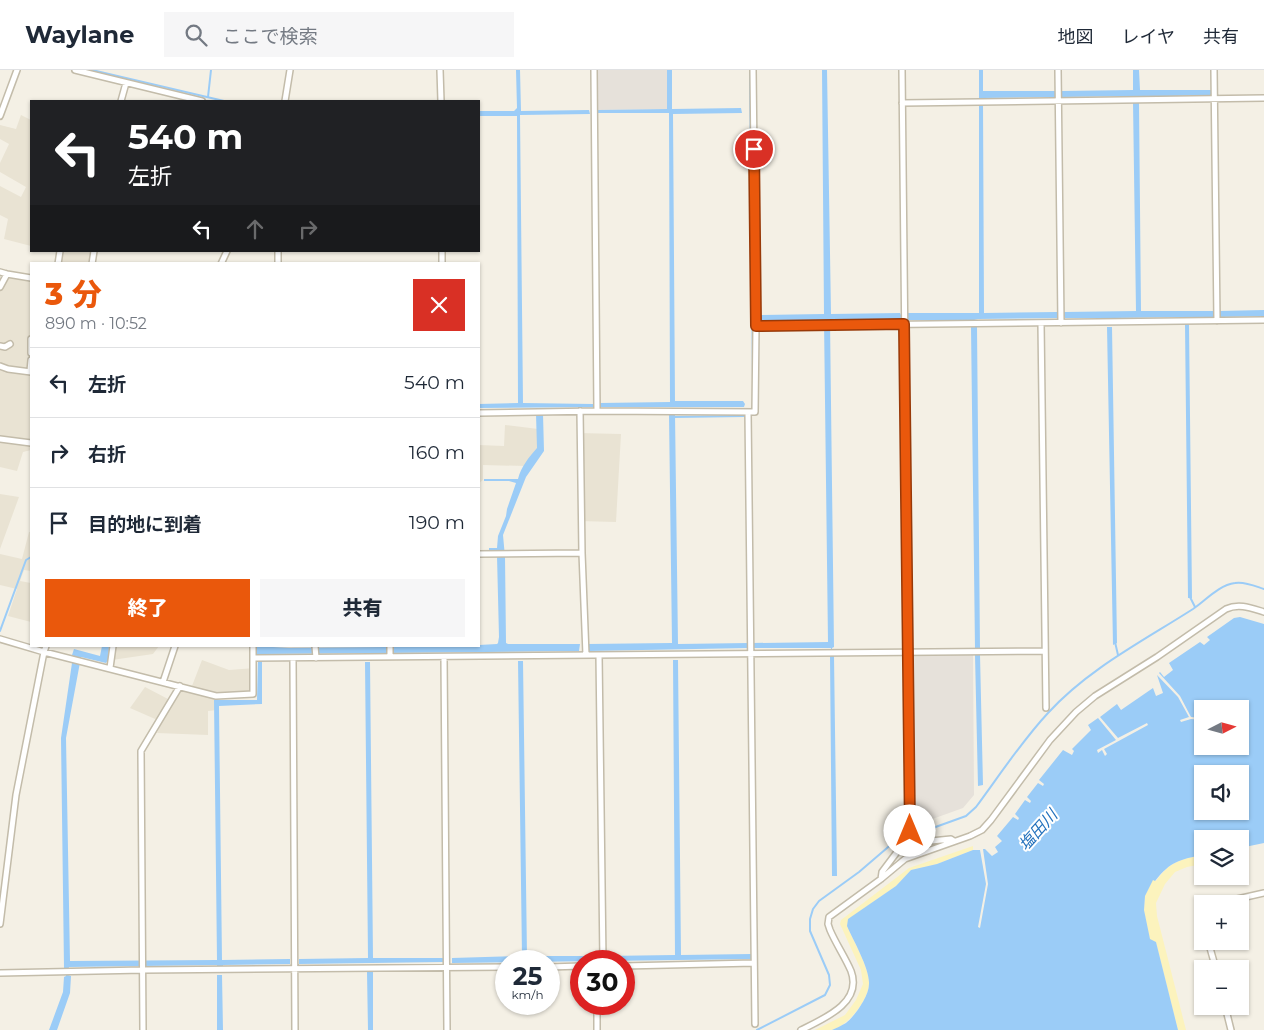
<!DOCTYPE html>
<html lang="ja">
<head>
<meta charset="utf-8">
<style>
  :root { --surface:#fff; --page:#f6f6f7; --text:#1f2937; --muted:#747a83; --line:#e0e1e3; --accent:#ea580c }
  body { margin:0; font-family:Montserrat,"Noto Sans JP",sans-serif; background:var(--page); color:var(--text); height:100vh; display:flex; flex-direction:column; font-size:19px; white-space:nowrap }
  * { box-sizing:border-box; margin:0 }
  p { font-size:16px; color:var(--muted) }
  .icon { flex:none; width:28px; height:28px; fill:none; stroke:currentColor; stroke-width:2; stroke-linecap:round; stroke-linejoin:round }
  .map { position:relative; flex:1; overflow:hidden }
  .side { position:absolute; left:30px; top:192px; width:450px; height:385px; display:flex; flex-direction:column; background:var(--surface); border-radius:0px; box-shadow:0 1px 4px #0004 }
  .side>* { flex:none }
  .top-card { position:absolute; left:30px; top:30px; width:450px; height:152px; border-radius:0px; box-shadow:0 1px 4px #0004; background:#202124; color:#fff; overflow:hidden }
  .needle { width:32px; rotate:84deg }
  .fabs { position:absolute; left:1194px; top:630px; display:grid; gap:10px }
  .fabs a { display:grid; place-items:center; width:55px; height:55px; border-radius:0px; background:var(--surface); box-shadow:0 1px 4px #0004; font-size:25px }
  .speed { position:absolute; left:495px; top:880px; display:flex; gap:10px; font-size:25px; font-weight:700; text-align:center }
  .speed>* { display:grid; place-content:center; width:65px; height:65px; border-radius:50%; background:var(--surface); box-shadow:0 1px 4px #0004; line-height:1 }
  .speed small { font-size:12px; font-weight:400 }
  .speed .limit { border:8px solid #d22; background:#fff; color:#111 }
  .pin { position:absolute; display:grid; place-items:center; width:42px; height:42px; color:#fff; margin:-21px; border:2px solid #fff; border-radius:50%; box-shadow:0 1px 5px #0007 }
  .me { position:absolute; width:55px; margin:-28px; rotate:0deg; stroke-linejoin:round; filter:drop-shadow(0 0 4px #0008) }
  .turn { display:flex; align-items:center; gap:18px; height:105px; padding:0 15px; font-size:22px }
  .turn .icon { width:65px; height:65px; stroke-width:2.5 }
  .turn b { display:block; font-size:35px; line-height:42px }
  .lanes { display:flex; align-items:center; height:48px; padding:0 15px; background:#0003; justify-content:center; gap:25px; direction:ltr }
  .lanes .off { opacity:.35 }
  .round { display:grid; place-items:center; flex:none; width:52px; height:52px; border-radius:0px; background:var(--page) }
  .head { display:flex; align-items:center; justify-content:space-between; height:85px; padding:0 15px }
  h1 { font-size:30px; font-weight:800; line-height:38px; color:var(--accent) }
  .action { display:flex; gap:10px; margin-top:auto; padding:10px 15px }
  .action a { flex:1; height:58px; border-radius:0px; background:var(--accent); color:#fff; font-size:20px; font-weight:800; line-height:58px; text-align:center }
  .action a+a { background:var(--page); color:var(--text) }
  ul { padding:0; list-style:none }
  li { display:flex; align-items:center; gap:15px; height:70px; padding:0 15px; border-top:1px solid var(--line) }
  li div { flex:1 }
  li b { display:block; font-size:19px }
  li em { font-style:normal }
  header { display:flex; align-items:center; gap:30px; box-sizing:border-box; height:70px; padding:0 25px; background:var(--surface); border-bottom:1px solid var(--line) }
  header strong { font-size:24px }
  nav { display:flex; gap:28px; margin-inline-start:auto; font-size:18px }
  .search { width:350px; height:45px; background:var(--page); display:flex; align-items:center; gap:12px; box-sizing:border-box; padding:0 18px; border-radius:0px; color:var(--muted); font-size:19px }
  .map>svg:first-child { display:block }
</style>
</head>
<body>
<header>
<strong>Waylane</strong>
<div class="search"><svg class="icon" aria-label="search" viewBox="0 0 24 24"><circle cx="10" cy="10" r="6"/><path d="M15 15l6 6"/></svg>ここで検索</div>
<nav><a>地図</a><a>レイヤ</a><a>共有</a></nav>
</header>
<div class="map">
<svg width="1264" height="960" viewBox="0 0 1264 960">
  <rect width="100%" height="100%" fill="#f4f0e5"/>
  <path fill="#e9e3d3" d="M21,45l10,5v126l-27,-7 4,-20 -8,-4v-29l21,11 5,-10 -26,-15v-9l9,-19 -9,-5v-14l16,4z
    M58,181h39l-2,13h-39z
    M6,201l25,5v174l-8,2 -6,19 -17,-4v-186z
    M505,355l33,4 1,18 -13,19 -43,-1v15l-4,3v-38l25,1z
    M578,363l43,1 -5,88 -37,-1z
    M0,424l19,3 -19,52z
    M29,462h2v39l-7,-1 -4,11 11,2v39l-23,-6 9,-27 -17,-4v-31l22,5z
    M108,576h51l-6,8 -48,7z
    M202,590l27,10 26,-2 -1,28 -35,1 -2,13 -9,1v24l-51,-2 5,-11 -32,-14 15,-21 23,12 10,-15 14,2z"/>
  <path fill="#e6e1da" d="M597,0h70l1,39 -71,1z
    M912,584h61l1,141 -11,13 -50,18z"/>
  <path fill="#fcf3bd" d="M973,776v4l-36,14 -26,6 -15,16 -47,33 -2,7c6,14 23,44 22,58 -1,17 -22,43 -38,46 -5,0 -11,0 -16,0l30,-15 11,-15 7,-16 -2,-14 -21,-46 1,-4 68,-52z
    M1202,785v9l-15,3 -12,5 -10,12 -9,19 1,13 29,114h-8l-22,-88 -6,-2 -6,-29 1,-15 8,-17 3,2c15,-20 23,-21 46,-26z"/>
  <path fill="#9bccf7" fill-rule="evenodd" d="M516,0h4l1,41 68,-1 1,4 -70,1 3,288 70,1v3l-114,1v-4l39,-1 -1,-287h-38v-5h35l3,-3z
    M667,0h5v39l69,-1 1,5 -69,1 2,287h68l2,3 -1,3h-144v-4l70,-1 -1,-289h-72v-3l70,-1z
    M822,0h5l4,244 69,-1 1,2h5v-2h73v-243h4v21h72v6l-71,1 -1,5 1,210 73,-1 1,2h6v-2l72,-1 -3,-209h6l2,209h73l1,6h-25l-3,1 -3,-1 -70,1 -4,2 -3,-2h-42l-1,-2h-6l-1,2 -79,1 -8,2 -2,-1h-62v-2h-5v2l-71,1 4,326 -2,1v8h2l3,220h-5l-2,-220h1v-8h-77l-1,-5 75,-1 -4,-322h-63v-5l63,-1z
    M1133,0h6l1,20h72v5l-72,2 -1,2h-6v-3l-71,1v-6l71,-1z
    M1264,240v6l-45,1v-6z
    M1185,254h4l3,274h-4z
    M971,257h6l3,321h-5z
    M1107,257h5l5,316 -4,2z
    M536,344h7l1,37 -18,26 -23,58 2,22 1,86 2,1h72l-1,7c-105,1 -210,2 -315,3l-2,3v47l-43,2 3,254 68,-1v5l-67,1v1l-6,1v-2l-148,2 -1,8 3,1 -1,17 -13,37h-8l14,-38 1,-15 2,-1v-8h-2l-3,-230 11,-75 2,-7 -2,-1 2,-6 26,7 2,-10h7l-1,14 -2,3 -25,-6 -15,81 4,223 147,-1 -3,-260h43l1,-41 -1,-4v-9l32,2 190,-2v-1l18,-1 1,-1 1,-6 -2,-81 -1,-6 -7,1v-3h8l1,-12 8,-20 1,-7 9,-26 -7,-2h-25v-2h34c3,-12 11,-22 19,-31z
    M669,344h6l3,230 71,-1v5l-160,3 -1,-7 84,-1z
    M1240,547l24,7v219l-24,5v-9h-38v16c-23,5 -31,6 -47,26l-2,-1 -8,16 -1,14 6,29 6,3 22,88h-346c4,-2 9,-4 14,-7 9,-7 23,-27 23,-39 1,-15 -16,-44 -22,-58l1,-7 48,-33 15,-16 26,-6 36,-14h7l6,34 -8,43 2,1 8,-44 -5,-35h2l7,7 6,-4 -3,-5 7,-6 -5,-5 16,-19 5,3 1,-2 -4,-4 10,-14 5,3 1,-2 -4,-4 11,-14 5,3 1,-2 -5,-4 24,-30 9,5 2,-4 -2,-2 19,-19 -3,-5 10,-7 18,22 -19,10 1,3 4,-3 3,6 2,-2 -3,-5 44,-24 -1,-2 -29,15 -18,-21 17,-13 4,6 32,-22 3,8 7,-3 -6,-18 21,22 11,20 -9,3 1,2 10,-3 11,1v26h38v-23h4l1,-2 -5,-1v-11h-38v9l-11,-1 -11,-21 -21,-23 1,-1 4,5 9,-7 -4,-7 31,-21 4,3 6,-5 -3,-3 27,-19zM1202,704h38v37h-38z
    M975,585h5l3,130 -5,1z
    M673,590h5l3,295 70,-1v5l-146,2v-5l70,-1z
    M518,591h5l4,295h72v5l-147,2v-5l70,-2z
    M365,592h5l3,296h70v4l-144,2v-5l69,-1z
    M367,902h6v58h-5z
    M217,905h5l1,55h-6z"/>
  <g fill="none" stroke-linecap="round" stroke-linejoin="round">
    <path stroke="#9bccf7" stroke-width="2" d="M92,0l132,31
      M750,0l3,310
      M208,27l3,-27
      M674,347l70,-1
      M1190,527l5,10
      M0,561l26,-71 5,-3
      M1115,572l3,13
      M757,960l68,-35 5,-10 -1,-10 -19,-44v-12l3,-10 6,-8 40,-29 35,-30 72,-26 10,-9c23,-31 45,-65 72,-94 40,-44 95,-72 145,-104 13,-9 26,-24 42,-26 9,-2 20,3 29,6"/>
    <g stroke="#c3bcaa" stroke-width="8">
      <path id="street" d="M75,0l127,31
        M440,0l1,31
        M594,0l3,341
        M1058,0l3,253
        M1214,0l3,251
        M121,31l5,-18
        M285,31l5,-31
        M902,33l362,-5
        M0,46l17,-46
        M278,181v13
        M442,181v13
        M58,194l2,-13
        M92,194l2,-13
        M221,194l6,-13
        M0,202l7,2 24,4
        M0,217l7,-13
        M1041,253l5,385
        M756,256l508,-6
        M31,269v14
        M0,276l5,1 5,-3
        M0,296l8,3 23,3
        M30,301l1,-11
        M580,341l2,142 4,102
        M748,342l7,612
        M479,343l118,-2 158,1 1,-86 -3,-256
        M0,369l31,4
        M479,484l103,-1
        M0,569l44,13 172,44 37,-2v-48
        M315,576l1,12
        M390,576v11
        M599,585l4,306
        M444,587l3,373
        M253,588l792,-7
        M293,589l2,371
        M110,598l3,-22
        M163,612l12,-36
        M911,773l40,-4 3,2
        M881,809l1,-7 15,-20 14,-9 -1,-12 -8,-761
        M1215,834l49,-11
        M1202,840l-1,1 1,7
        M0,854l16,-129 28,-143 2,-6
        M1208,871l8,28
        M624,896l130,-3
        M549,897l32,-1
        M0,903l143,-3 363,-3
        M597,934v26
        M1225,936l6,24
        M143,960l-2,-279 39,-65
        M801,960c22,-11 62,-27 50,-59 -6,-14 -15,-27 -21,-41l-2,-6 1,-7 52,-38 24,-20 65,-23 12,-6 9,-10 59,-80 26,-28 19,-16 62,-39 69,-48c13,-6 25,-1 38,3"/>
    </g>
    <use href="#street" stroke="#fff" stroke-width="5"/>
  </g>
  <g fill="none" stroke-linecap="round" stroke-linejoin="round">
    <g stroke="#983908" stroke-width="12">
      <path id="route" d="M754,79l2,177 148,-2 6,507"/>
    </g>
    <use href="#route" stroke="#ea580c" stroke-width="9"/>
  </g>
  <g text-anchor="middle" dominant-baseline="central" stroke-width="4" stroke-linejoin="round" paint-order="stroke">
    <g font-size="16" font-style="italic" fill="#2472bd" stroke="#fff">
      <text transform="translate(1038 760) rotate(-48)">塩田川</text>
    </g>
  </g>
</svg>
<div class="fabs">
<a><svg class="needle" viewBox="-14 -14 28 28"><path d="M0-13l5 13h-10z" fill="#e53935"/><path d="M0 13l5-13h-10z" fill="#747a83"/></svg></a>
<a><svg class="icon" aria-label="sound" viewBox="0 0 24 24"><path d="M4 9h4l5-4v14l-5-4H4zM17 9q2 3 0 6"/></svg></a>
<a><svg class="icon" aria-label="layers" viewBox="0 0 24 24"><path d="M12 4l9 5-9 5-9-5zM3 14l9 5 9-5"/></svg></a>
<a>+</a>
<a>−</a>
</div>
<div class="speed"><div>25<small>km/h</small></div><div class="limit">30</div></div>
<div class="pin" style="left:754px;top:79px;background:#d93025"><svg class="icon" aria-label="arrive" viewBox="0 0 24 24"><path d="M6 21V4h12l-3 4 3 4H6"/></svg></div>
<svg class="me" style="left:910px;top:761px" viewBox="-20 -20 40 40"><circle r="19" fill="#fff"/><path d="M0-13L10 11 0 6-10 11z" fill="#ea580c"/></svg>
<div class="top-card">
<div class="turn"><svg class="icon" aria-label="left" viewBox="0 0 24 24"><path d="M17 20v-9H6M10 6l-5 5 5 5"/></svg><div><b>540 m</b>左折</div></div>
<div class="lanes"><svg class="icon" aria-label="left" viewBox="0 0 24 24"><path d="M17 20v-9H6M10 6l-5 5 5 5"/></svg><svg class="icon off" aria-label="ahead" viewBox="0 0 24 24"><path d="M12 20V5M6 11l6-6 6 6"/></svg><svg class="icon off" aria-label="right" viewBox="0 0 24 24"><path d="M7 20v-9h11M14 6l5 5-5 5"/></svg></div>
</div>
<section class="side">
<div class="head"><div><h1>3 分</h1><p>890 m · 10:52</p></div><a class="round" style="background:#d93025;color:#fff"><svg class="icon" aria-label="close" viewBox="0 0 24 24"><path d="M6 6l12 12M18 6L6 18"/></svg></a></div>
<ul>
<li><svg class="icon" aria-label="left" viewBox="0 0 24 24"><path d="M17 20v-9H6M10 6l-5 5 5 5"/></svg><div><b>左折</b></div><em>540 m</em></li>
<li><svg class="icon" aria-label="right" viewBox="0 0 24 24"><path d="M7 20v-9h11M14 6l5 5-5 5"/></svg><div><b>右折</b></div><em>160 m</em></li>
<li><svg class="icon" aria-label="arrive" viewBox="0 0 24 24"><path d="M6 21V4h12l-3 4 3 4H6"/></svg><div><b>目的地に到着</b></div><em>190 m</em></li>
</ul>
<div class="action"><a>終了</a><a>共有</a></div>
</section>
</div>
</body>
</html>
